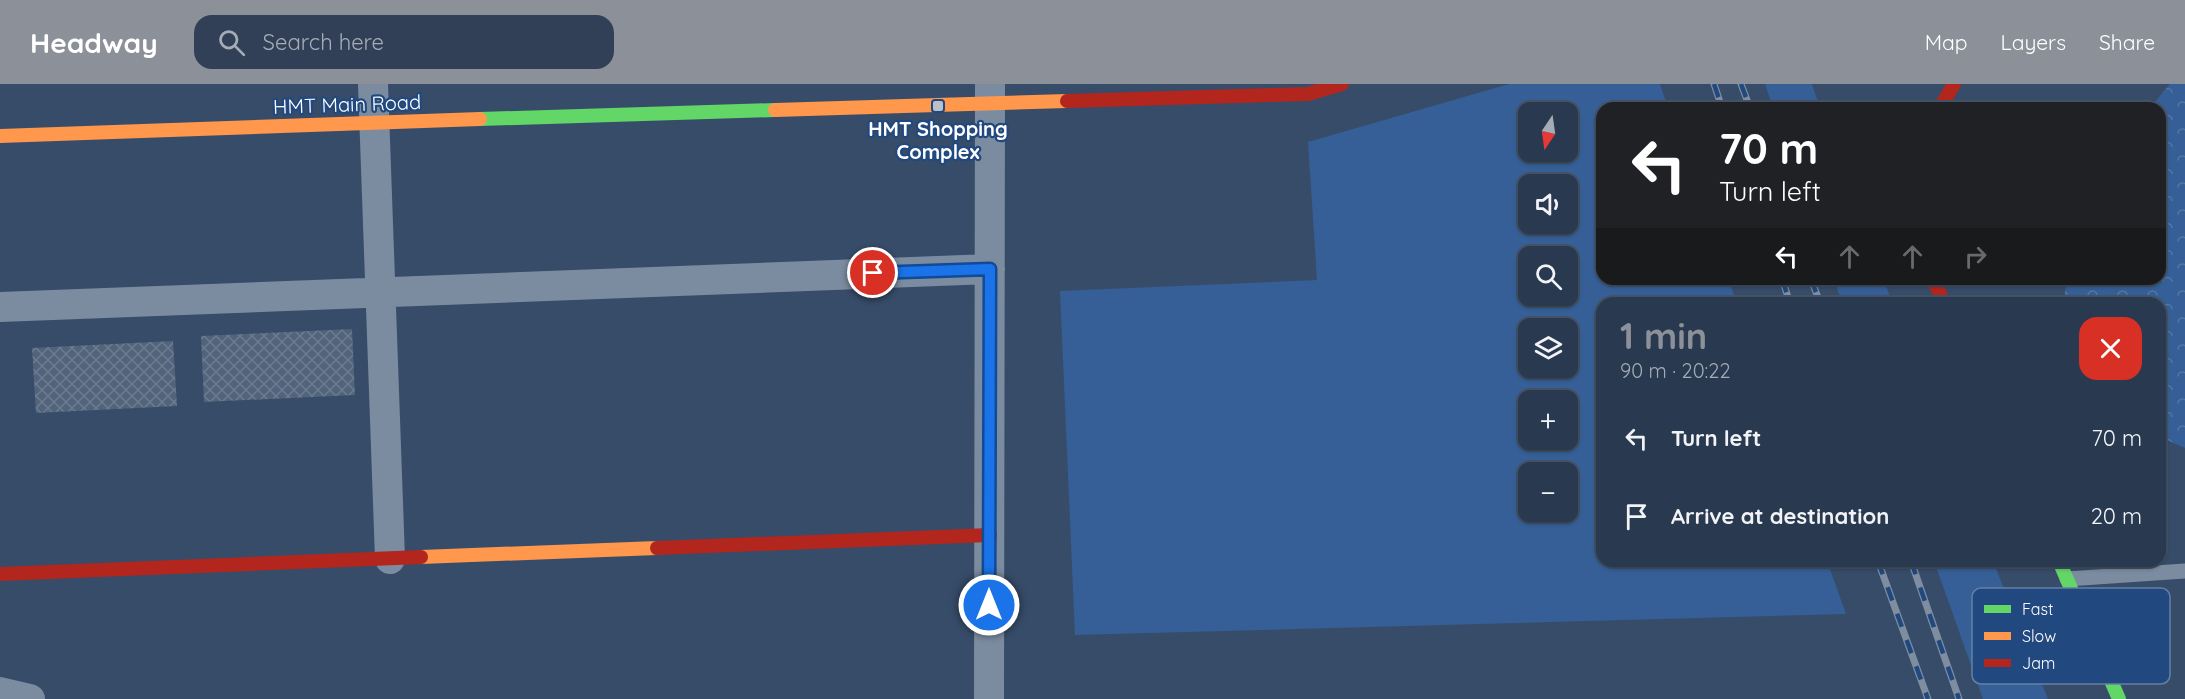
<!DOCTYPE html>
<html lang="en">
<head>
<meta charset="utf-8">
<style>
  :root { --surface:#29394f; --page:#314056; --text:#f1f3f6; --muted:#a5acb7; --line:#455366; --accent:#8c9099 }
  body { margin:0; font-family:Quicksand,sans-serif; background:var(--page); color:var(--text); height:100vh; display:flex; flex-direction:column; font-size:22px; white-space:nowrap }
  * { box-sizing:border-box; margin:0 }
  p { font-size:20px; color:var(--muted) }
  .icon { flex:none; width:33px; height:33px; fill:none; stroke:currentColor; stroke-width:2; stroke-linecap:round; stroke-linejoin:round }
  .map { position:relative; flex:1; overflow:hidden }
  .panel { position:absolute; left:1596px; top:213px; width:570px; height:270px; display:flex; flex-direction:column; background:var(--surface); border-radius:18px; box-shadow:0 2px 4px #0004,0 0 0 2px var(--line) }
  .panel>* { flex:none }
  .top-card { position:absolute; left:1596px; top:18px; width:570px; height:183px; border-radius:18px; box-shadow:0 2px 4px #0004,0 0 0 2px var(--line); background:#202124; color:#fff; overflow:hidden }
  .needle { width:39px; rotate:193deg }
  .fabs { position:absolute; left:1518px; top:18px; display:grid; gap:12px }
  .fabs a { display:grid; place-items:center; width:60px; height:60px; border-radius:12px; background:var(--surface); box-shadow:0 2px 4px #0004,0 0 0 2px var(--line); font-size:30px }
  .pin { position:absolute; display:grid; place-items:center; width:51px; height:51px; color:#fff; margin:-26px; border:3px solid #fff; border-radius:50%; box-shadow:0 2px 6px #0007 }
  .me { position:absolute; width:66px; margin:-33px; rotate:0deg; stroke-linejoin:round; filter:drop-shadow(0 0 4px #0008) }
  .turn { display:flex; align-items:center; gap:21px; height:126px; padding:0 24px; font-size:27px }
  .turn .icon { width:78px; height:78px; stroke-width:2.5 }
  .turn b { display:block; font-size:42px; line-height:51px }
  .lanes { display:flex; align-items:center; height:57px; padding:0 24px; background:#0003; justify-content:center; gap:30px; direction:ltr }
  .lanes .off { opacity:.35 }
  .round { display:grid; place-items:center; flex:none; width:63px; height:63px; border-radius:18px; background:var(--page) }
  .head { display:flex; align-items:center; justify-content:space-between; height:102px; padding:0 24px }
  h1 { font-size:36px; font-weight:800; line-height:45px; color:var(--accent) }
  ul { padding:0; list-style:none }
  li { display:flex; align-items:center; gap:18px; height:78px; padding:0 24px }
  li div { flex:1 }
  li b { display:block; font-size:22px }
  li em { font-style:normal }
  header { display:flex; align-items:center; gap:36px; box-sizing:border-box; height:84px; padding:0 30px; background:var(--accent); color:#fff }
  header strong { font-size:28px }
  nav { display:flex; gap:33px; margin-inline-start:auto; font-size:21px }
  .search { width:420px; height:54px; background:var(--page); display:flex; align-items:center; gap:15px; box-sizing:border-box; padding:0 21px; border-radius:18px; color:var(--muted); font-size:22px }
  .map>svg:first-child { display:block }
</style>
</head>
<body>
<header>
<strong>Headway</strong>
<div class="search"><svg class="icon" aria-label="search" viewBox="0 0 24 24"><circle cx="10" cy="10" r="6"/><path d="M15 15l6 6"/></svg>Search here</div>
<nav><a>Map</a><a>Layers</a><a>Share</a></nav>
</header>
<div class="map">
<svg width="2185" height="615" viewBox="0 0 2185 615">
  <defs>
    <pattern id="forest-crowns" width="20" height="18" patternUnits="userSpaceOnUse" patternTransform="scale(1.5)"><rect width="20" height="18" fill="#355f96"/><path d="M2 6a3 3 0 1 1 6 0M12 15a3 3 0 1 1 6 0" fill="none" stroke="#5377a6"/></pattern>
    <pattern id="building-cross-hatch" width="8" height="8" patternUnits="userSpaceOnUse" patternTransform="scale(1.5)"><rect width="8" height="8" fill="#52647b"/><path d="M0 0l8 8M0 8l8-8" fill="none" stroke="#6c7b8f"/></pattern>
  </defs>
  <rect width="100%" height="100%" fill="#374c69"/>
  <path fill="#355f96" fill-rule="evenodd" d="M1509,0h151l8,24h-66v171h126l9,24h-135v258h225l19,53 -771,21 -15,-344 257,-11 -9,-138zM1528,28h40v40h-40zM1528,100h40v40h-40zM1528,172h40v40h-40zM1528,244h40v40h-40zM1528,316h40v40h-40zM1528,388h40v40h-40z
    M1765,0h47l8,24h-47z
    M1834,195h50l8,24h-50z
    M1934,477h59l55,138h-65z"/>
  <path fill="url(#forest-crowns)" d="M2170,0h15v364l-25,-11v-134h-97l4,-24h93v-171h-10z"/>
  <path fill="url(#building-cross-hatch)" d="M352,245l3,66 -151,7 -3,-66z
    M173,257l4,65 -141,7 -4,-65z"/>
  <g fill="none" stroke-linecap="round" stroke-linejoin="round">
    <path stroke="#7c8ca0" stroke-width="15" d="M2067,495l118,-8"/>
    <path stroke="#7c8ca0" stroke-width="30" d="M373,0l17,475
      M0,223l990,-38
      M0,608l30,7
      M989,615l1,-615"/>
    <path stroke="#63d668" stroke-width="14" d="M480,35l295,-9
      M2059,477l60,138"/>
    <path stroke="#ff974d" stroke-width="14" d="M775,26l292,-9
      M0,52l480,-17
      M421,473l236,-9"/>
    <path stroke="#b3261e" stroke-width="14" d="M1067,17l241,-7 34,-10
      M1940,24l14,-24
      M1933,195l11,24
      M657,464l333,-13
      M0,490l421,-17"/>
    <g stroke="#7e8da0" stroke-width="7">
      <path id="rail" d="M1714,0l8,24
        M1741,0l9,24
        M1782,195l8,24
        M1811,195l9,24
        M1878,477l50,138
        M1911,477l48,138"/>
    </g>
    <use href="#rail" stroke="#21497f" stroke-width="4.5" stroke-dasharray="14" stroke-linecap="butt"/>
  </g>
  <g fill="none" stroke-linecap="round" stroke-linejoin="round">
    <g stroke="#114b97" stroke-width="15">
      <path id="route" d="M873,189l117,-4 -1,336"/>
    </g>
    <use href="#route" stroke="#1a73e8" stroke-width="10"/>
  </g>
  <rect fill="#b9c0ca" stroke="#21497f" stroke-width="2" x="932" y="16" width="12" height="12" rx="3"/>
  <g text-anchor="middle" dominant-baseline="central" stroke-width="4.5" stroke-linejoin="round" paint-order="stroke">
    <g font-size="20" fill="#fff" stroke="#21497f">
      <text transform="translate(347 20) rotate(-2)">HMT Main Road</text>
    </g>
    <g font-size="20" font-weight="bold" fill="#fff" stroke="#21497f">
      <text x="938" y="44">HMT Shopping<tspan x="938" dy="23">Complex</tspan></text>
    </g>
  </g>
  <rect x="1972" y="504" width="198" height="96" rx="9" fill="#21497f" stroke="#6480a5" stroke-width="1.5"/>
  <rect x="1984" y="521" width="27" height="8" fill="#63d668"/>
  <rect x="1984" y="548" width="27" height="8" fill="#ff974d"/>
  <rect x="1984" y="575" width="27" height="8" fill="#b3261e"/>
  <g font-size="16" fill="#fff">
    <text x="2022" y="531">Fast</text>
    <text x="2022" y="558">Slow</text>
    <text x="2022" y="585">Jam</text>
  </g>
</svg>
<div class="fabs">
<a><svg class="needle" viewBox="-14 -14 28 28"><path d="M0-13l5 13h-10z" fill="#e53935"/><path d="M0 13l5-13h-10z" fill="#a5acb7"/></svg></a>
<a><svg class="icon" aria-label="sound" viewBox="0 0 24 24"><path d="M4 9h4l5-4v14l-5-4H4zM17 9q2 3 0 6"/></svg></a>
<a><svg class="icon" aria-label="search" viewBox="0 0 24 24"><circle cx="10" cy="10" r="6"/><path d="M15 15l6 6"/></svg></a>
<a><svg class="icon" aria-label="layers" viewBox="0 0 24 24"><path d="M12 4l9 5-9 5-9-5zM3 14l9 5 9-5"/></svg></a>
<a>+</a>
<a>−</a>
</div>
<div class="pin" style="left:873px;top:189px;background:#d93025"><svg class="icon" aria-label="arrive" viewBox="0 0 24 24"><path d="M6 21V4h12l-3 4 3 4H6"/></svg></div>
<svg class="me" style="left:989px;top:521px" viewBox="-20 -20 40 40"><circle r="17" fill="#1a73e8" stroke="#fff" stroke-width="3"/><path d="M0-11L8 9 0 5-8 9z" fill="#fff"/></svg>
<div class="top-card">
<div class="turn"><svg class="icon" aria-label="left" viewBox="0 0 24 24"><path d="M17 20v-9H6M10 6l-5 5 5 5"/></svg><div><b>70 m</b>Turn left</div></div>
<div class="lanes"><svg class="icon" aria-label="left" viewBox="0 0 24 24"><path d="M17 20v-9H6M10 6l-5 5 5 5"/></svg><svg class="icon off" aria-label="ahead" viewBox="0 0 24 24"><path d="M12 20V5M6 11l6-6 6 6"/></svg><svg class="icon off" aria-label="ahead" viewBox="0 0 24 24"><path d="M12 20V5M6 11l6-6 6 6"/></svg><svg class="icon off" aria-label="right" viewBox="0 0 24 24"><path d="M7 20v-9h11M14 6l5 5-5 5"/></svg></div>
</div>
<section class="panel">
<div class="head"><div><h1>1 min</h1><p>90 m · 20:22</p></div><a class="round" style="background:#d93025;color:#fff"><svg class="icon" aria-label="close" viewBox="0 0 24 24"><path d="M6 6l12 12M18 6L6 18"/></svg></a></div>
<ul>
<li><svg class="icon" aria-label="left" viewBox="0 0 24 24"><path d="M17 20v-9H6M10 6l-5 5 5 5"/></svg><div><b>Turn left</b></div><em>70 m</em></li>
<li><svg class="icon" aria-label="arrive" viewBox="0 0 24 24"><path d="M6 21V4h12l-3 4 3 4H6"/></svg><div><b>Arrive at destination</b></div><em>20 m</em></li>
</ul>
</section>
</div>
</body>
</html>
